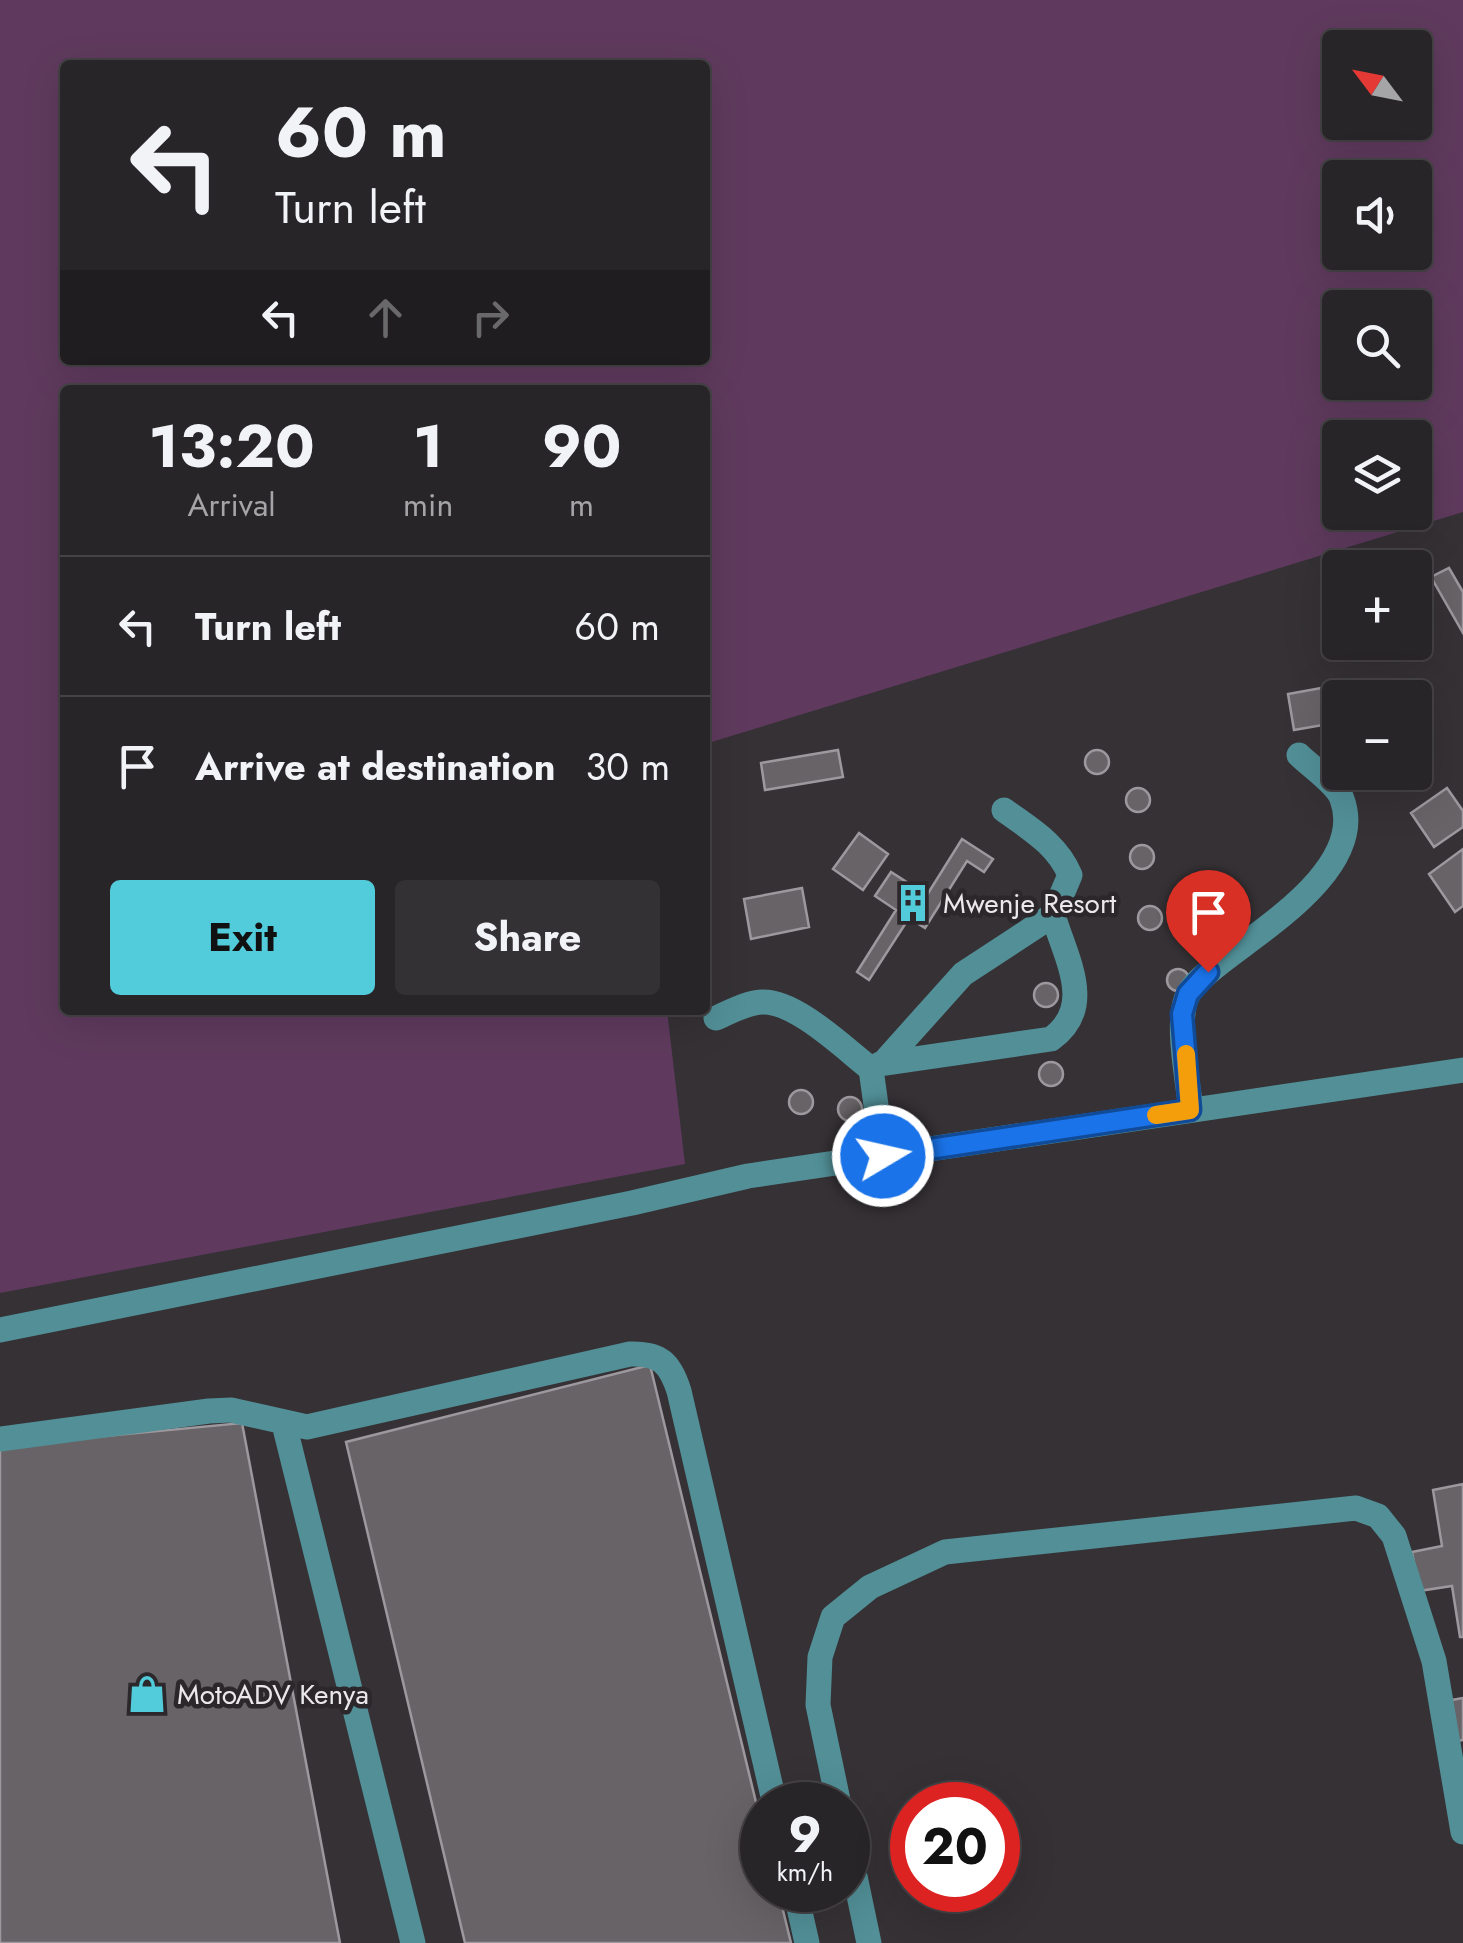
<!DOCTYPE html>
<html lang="en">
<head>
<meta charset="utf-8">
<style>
  :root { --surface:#282528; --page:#343134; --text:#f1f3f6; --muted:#a5a5a8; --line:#444245; --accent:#52cbda }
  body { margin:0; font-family:Jost,sans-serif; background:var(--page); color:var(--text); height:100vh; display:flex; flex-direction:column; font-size:38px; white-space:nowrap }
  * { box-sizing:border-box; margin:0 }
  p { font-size:32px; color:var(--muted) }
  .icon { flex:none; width:55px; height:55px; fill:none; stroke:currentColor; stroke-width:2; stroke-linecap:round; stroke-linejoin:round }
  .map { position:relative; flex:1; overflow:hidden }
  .drawer { position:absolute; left:60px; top:385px; width:650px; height:630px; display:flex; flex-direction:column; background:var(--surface); border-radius:10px; box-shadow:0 10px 40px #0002,0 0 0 2px var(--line) }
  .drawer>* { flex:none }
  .hud { position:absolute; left:60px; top:60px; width:650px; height:305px; border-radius:10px; box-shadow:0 10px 40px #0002,0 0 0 2px var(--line); background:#282528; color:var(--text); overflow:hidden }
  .needle { width:65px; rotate:302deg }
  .fabs { position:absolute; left:1322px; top:30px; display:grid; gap:20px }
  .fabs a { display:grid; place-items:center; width:110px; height:110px; border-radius:10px; background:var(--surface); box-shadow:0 10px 40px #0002,0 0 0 2px var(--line); font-size:50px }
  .speed { position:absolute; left:740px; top:1782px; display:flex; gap:20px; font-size:50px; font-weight:700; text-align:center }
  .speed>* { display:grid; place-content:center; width:130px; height:130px; border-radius:50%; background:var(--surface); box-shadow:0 10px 40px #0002,0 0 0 2px var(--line); line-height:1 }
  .speed small { font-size:25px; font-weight:400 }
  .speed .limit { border:15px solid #d22; background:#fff; color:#111 }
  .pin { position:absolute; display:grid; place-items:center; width:85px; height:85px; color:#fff; margin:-102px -42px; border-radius:50% 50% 50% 0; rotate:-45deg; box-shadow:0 0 10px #0007 }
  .pin .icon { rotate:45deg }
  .me { position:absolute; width:110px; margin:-55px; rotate:81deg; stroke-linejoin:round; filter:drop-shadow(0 0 8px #0008) }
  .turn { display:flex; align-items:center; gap:35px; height:210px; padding:0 50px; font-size:45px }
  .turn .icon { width:130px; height:130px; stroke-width:2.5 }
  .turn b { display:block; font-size:70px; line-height:85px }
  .lanes { display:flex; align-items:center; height:95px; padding:0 50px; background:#0003; justify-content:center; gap:50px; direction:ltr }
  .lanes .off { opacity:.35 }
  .eta { display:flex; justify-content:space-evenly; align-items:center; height:170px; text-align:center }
  .eta b { font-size:60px; font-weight:700; line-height:70px }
  .button { display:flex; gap:20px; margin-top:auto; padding:20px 50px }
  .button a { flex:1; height:115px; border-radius:10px; background:var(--accent); color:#111; font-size:40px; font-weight:700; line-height:115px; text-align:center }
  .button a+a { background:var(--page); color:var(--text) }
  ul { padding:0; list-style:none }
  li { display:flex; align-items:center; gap:30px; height:140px; padding:0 50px; border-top:2px solid var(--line) }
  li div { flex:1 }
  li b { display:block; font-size:38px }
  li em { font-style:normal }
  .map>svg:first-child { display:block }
</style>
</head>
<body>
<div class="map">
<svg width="1463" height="1943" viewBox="0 0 1463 1943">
  <rect width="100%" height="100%" fill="#353135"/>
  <path fill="#5f3a5e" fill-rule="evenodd" d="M0,0h1463v512l-758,232v-354h-640v620h602l18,154 -685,129zM1340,48h75v74h-75zM65,65h640v295h-640zM1340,178h75v74h-75zM1340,308h75v74h-75zM1340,438h75v74h-75z"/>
  <path fill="#676366" stroke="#9d989d" stroke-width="2.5" d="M1449,568l14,24v41l-32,-56z
    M1349,683l3,15h-12v24l-46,8 -6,-36z
    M838,750l5,27 -78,13 -4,-27z
    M1085 762a12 12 0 1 1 24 0a12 12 0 1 1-24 0Z
    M1447,788l16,23v16l-29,20 -23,-34z
    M1126 800a12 12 0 1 1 24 0a12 12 0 1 1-24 0Z
    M859,833l29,21 -25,36 -30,-21z
    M962,839l31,20 -9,13 -17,-11 -42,67 -16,-10 -40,62 -12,-8 39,-62 -21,-14 16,-24 36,23z
    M1130 857a12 12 0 1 1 24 0a12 12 0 1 1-24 0Z
    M1463,849v57l-8,6 -26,-38z
    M802,888l7,39 -58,12 -7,-40z
    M1138 918a12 12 0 1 1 24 0a12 12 0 1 1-24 0Z
    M1167 980a11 11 0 1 1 22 0a11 11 0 1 1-22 0Z
    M1034 995a12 12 0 1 1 24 0a12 12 0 1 1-24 0Z
    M1039 1074a12 12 0 1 1 24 0a12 12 0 1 1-24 0Z
    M789 1102a12 12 0 1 1 24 0a12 12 0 1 1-24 0Z
    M838 1109a12 12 0 1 1 24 0a12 12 0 1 1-24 0Z
    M650,1365l112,462v63h16l13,53h-326l-119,-501z
    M242,1423l98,520h-340v-497z
    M1463,1484v153h-3l-8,-51 -33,5 -7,-39 30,-6 -9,-56z
    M1463,1698v42l-10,2 -7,-41z"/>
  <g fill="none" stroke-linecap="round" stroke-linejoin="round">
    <path stroke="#528f97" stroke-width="25" d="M716,1018c14,-6 29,-15 46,-16 33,-2 83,47 109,67l12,87
      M885,1061l78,-87 90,-59 17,-40c-13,-31 -40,-46 -66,-65
      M880,1064l171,-25c45,-32 15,-80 2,-124
      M1191,1110c-3,-28 -16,-92 -3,-115 6,-13 22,-24 33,-33 43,-34 146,-96 121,-163 -5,-15 -31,-32 -43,-44
      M0,1330l632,-127 116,-27 715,-106
      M284,1424l129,519
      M0,1439l209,-28 22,-1 76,17 323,-73c30,-1 40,9 49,37l96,414
      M839,1805l-21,-100 2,-48 13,-40 37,-30 75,-35 411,-44 22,8 16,20 40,125 29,171
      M848,1843l21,100
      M795,1890l12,53"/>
  </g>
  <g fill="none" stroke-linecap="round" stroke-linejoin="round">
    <g stroke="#114b97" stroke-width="25">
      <path id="route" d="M883,1156l307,-46 -8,-96 6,-20 20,-22"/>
    </g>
    <use href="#route" stroke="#1a73e8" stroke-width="18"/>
    <path stroke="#f59e0b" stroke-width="18" d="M1156,1115l34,-5 -4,-56"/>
  </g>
  <defs>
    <g id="building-bare" transform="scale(3)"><path d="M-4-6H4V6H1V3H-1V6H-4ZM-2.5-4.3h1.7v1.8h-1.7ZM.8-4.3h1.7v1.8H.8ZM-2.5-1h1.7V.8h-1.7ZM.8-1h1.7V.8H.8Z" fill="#52cbda" stroke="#2b272b" stroke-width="2.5" paint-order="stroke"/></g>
    <g id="shop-bare" transform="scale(3)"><path d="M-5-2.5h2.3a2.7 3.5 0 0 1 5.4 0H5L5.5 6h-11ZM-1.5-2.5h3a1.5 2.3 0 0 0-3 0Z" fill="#52cbda" stroke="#2b272b" stroke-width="2.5" paint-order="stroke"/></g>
  </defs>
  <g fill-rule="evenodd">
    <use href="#building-bare" x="913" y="903"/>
    <use href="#shop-bare" x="147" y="1694"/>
  </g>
  <g text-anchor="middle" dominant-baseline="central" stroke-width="9" stroke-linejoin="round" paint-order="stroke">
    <g font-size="28" fill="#eae8ea" stroke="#2b272b" text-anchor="start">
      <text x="943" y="903">Mwenje Resort</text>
      <text x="177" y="1694">MotoADV Kenya</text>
    </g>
  </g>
</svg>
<div class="fabs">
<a><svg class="needle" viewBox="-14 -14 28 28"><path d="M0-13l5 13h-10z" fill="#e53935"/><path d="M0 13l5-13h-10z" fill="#a5a5a8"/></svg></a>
<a><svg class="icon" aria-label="sound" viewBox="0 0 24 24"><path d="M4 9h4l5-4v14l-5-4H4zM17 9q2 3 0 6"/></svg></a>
<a><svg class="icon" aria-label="search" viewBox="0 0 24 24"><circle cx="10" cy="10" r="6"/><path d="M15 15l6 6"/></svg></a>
<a><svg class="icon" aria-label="layers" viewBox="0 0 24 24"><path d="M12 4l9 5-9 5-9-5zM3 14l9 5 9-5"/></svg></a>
<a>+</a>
<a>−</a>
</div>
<div class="speed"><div>9<small>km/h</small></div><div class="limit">20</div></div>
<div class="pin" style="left:1208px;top:972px;background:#d93025"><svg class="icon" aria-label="arrive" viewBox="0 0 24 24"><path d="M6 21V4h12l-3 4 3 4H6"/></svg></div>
<svg class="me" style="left:883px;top:1156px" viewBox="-20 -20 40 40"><circle r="17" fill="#1a73e8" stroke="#fff" stroke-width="3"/><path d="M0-11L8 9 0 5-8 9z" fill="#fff"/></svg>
<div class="hud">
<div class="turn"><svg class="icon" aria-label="left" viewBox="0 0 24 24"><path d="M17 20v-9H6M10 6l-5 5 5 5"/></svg><div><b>60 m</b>Turn left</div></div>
<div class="lanes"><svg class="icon" aria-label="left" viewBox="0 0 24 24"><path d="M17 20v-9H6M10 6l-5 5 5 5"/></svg><svg class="icon off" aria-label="ahead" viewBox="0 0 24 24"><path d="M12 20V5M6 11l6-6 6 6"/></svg><svg class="icon off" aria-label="right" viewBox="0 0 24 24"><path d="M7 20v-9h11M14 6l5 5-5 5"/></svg></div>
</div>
<section class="drawer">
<div class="eta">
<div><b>13:20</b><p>Arrival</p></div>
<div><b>1</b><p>min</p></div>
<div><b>90</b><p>m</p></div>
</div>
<ul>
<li><svg class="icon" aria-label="left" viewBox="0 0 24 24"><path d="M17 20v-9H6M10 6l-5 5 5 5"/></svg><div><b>Turn left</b></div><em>60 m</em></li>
<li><svg class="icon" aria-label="arrive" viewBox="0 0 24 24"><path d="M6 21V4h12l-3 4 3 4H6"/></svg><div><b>Arrive at destination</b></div><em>30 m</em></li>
</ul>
<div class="button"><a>Exit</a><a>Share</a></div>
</section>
</div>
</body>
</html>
